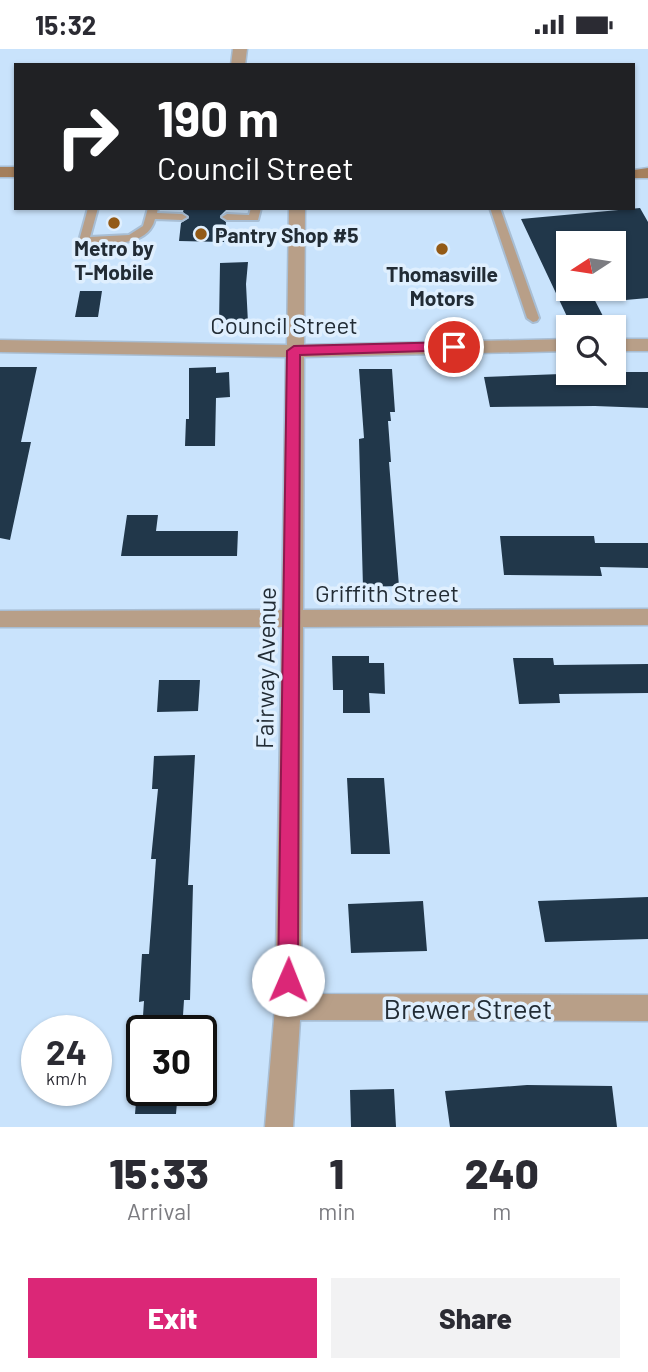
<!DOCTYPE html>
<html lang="en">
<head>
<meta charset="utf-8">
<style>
  :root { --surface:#fff; --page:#f2f2f3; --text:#2b2b33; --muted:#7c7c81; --accent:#db2777 }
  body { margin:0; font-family:Barlow,sans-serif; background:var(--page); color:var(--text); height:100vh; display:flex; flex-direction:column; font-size:26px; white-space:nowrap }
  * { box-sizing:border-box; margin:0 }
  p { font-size:23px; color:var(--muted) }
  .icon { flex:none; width:38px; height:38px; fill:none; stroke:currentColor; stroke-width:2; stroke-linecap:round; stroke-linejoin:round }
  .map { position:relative; height:1078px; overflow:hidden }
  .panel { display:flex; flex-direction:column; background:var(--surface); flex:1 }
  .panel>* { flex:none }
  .hud { position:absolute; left:14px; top:14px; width:621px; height:147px; border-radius:0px; box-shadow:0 2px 5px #0004; background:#202124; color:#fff; overflow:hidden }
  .needle { width:46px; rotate:258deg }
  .fabs { position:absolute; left:556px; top:182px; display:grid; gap:14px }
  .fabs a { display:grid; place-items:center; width:70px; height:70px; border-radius:0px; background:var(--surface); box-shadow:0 2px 5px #0004; font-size:35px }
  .speed { position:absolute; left:21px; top:966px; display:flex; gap:14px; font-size:35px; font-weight:700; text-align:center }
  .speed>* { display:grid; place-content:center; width:91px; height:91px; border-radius:50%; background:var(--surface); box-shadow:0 2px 5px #0004; line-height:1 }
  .speed small { font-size:18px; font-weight:400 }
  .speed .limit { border:4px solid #111; border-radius:10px; background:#fff; color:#111 }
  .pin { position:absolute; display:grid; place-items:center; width:60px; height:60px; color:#fff; margin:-30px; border:4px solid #fff; border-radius:50%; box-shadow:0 2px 7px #0007 }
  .me { position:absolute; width:77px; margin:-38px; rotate:1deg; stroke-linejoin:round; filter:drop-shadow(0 0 5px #0008) }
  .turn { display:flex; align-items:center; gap:24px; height:147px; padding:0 28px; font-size:32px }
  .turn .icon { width:91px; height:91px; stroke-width:2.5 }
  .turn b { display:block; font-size:49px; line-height:60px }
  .eta { display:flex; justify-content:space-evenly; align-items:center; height:119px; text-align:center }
  .eta b { font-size:42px; font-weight:800; line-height:49px }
  .cta { display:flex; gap:14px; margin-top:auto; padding:14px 28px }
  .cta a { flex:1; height:80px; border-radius:0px; background:var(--accent); color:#fff; font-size:28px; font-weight:800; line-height:80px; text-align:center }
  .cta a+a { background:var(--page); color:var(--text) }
  .status { display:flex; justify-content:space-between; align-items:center; height:49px; padding:0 35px; background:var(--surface); direction:ltr }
  .status svg { height:19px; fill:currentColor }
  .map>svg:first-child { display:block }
</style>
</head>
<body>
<div class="status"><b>15:32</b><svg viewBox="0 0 49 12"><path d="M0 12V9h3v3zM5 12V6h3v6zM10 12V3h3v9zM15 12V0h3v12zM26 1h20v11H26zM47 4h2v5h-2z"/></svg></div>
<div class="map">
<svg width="648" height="1078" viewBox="0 0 648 1078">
  <rect width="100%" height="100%" fill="#c9e3fc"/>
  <path fill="#21374a" d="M184,159h44l-8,8 6,6 -2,20 -45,-1 2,-18 8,-5 -6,-6z
    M640,159l8,14v76l-34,3v-58h-45v46h20l16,31 -34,5 -50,-106z
    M248,213l-2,22 2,39 -29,2 1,-62z
    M80,242h22l-4,26h-23z
    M0,318h37l-16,75h10l-21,98 -10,-2z
    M216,318v6l13,-1 1,25 -14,1 -1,48h-30l1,-27h3v-51z
    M359,320h33l3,43h-5l1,9h-3l3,41h-2l10,124 -36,1 -4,-148 5,-1z
    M614,323h34v36l-53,-2 -105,1 -6,-30z
    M127,466h31l-2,16h82l-1,25h-116z
    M500,487h94l1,7h53v25l-48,-1 2,9 -98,-1z
    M332,607h37v7h15l1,31 -16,-1 1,20h-27v-23h-10z
    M513,609h40l1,7 94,-1v29l-89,1 1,9 -41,1z
    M159,631h41l-2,31 -41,1z
    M195,706l-7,130h5l-3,115h-6l-2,31h-40l2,-30 -5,1 3,-48h7l7,-95h-5l7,-70h-6l2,-33z
    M347,729h37l6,76h-39z
    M648,848v42l-103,3 -7,-41z
    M423,852l4,50 -76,2 -3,-49z
    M527,1036l85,1 5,41h-167l-5,-36z
    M394,1040l2,38h-45l-1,-37z
    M137,1041h41l-2,24h-41z"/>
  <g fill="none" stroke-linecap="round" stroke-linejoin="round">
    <g stroke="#a8bed4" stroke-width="4">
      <path id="service" d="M88,159h10l-8,29 39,-2 14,-9 5,-18h10l-1,5 25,1 5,3 -5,3 -27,-1c-7,29 -48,24 -71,25l-5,-3z
        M251,159h10l-3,12h-31l-5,-3 5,-3 22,1z
        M490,159h10l39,110 -2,3 -4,1 -6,-4z"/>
    </g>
    <g stroke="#a8bed4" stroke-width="3">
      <path id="minor" d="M233,0h14l-2,16h-14z
        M289,159h16l-1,137 265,-6v12l-265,6 -1,253 345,-1v16l-345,2 -2,367 347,1v26l-348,-1 -7,107h-28l10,-120 7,-380h-282v-16l282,-1 4,-253 -286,-5v-12l287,5z
        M614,290h34v12h-34z"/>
    </g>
    <g stroke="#a8bed4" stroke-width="3">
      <path id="secondary" d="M0,118h16v10h-16z
        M648,119v10h-14v-8z"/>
    </g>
    <use href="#service" fill="#b89f88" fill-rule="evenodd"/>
    <use href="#minor" fill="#b89f88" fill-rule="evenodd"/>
    <use href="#secondary" fill="#a47f5c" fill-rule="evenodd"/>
  </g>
  <path fill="#db2777" stroke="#8e194d" stroke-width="2" d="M454,293l4,2v6l-158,5 -2,625 -3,7 -7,2 -7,-2 -3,-7 9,-629 7,-5z"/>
  <g fill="#935a16" stroke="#dfeffe" stroke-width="2.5">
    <circle cx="114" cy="174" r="7"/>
    <circle cx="201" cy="185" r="7"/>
    <circle cx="442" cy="200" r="7"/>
  </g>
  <g text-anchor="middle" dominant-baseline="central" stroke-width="7" stroke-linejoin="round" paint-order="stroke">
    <g font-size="21" font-weight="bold" fill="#222c35" stroke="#dfeffe">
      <text x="215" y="185" text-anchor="start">Pantry Shop #5</text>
      <text x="114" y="198">Metro by<tspan x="114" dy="24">T-Mobile</tspan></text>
      <text x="442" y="224">Thomasville<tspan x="442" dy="24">Motors</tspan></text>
    </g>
    <g font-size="24" fill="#222c35" stroke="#dfeffe">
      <text x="284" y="275">Council Street</text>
      <text x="387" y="543">Griffith Street</text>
      <text transform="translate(265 619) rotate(-89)">Fairway Avenue</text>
    </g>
    <g font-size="28" fill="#222c35" stroke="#dfeffe">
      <text x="468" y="959">Brewer Street</text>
    </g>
  </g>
</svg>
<div class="fabs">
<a><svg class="needle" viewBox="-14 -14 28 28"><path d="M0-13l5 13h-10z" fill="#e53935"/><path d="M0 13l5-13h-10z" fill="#7c7c81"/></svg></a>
<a><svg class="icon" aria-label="search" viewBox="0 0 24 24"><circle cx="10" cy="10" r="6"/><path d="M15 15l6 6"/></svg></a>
</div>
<div class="speed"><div>24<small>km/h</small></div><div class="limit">30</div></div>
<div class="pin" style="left:454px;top:298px;background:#d93025"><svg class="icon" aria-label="arrive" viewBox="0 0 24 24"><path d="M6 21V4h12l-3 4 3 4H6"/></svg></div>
<svg class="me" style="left:288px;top:931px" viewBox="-20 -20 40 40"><circle r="19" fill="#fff"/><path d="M0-13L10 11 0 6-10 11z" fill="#db2777"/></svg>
<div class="hud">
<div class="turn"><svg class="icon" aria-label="right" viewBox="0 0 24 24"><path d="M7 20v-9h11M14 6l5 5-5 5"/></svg><div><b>190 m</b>Council Street</div></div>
</div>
</div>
<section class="panel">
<div class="eta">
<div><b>15:33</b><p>Arrival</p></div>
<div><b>1</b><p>min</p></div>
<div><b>240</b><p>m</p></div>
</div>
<div class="cta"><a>Exit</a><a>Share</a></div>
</section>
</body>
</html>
